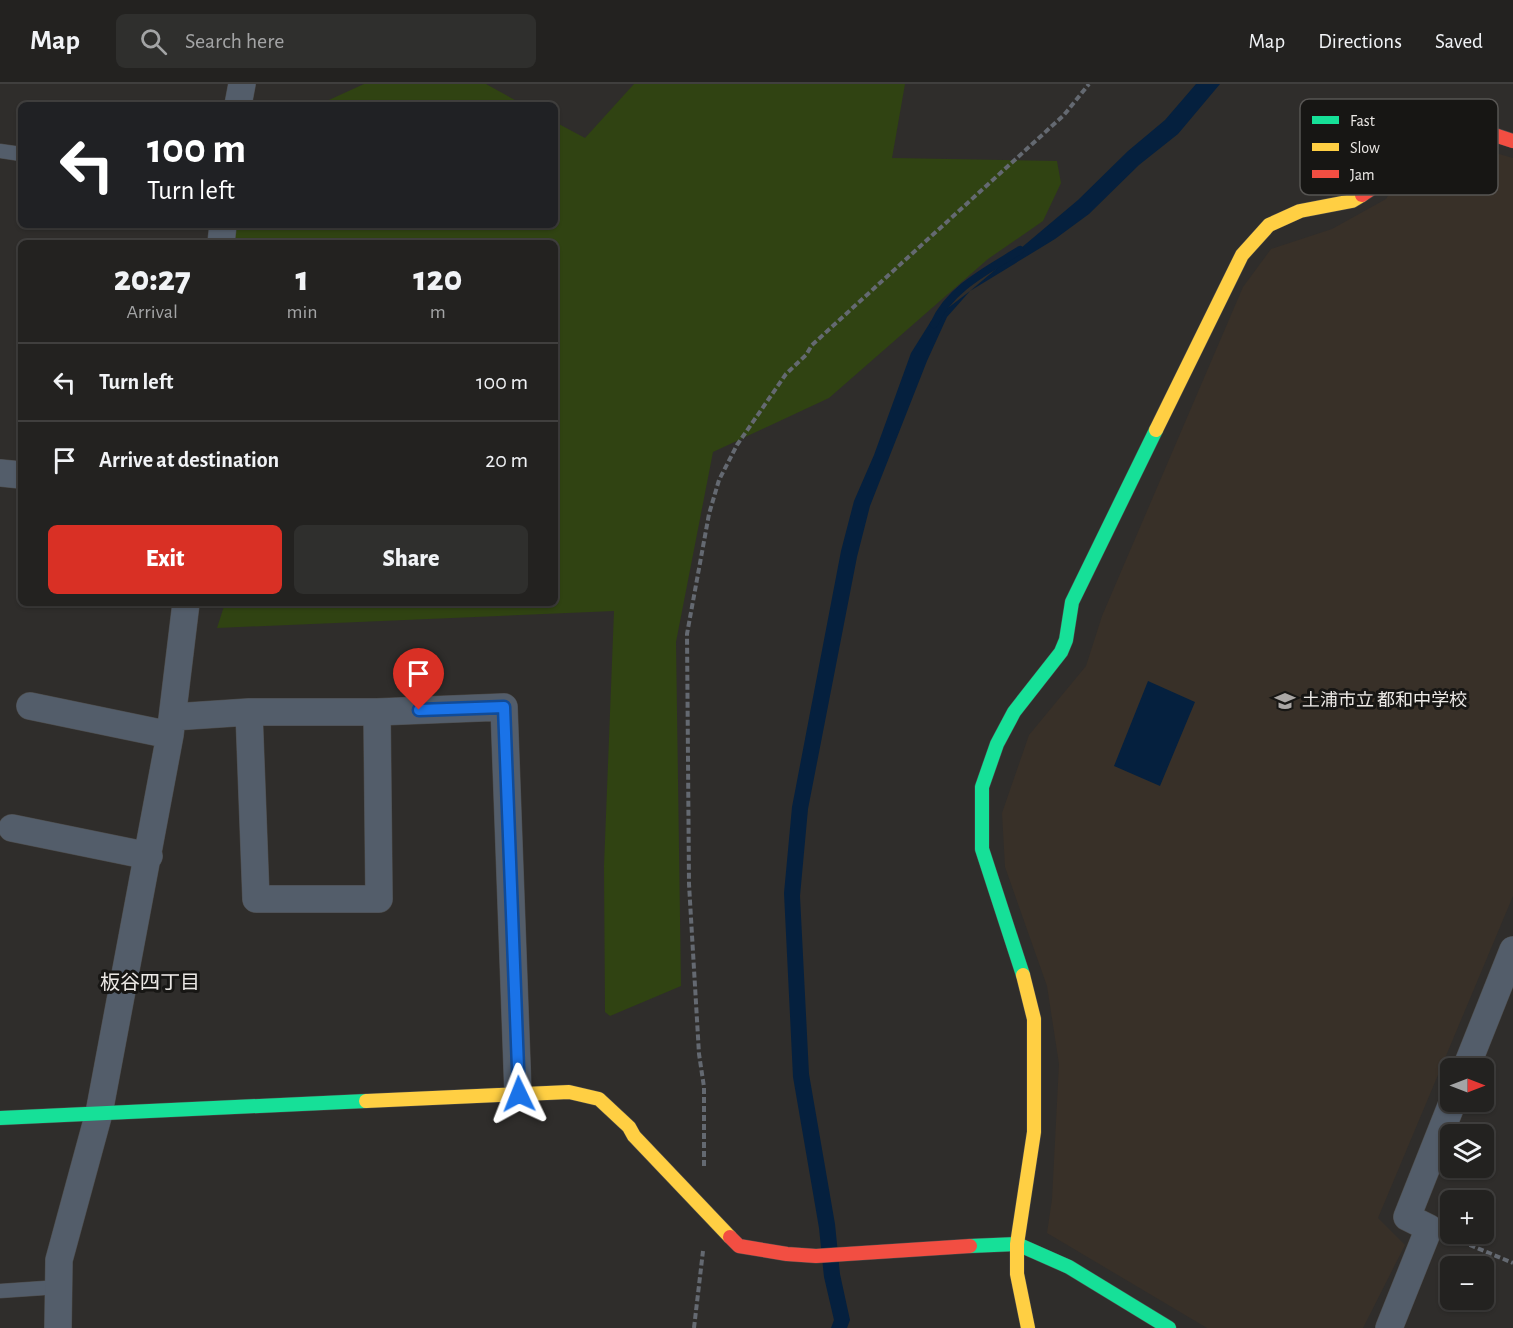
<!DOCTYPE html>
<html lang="en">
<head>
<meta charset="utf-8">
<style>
  :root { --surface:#232220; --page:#2f2f2d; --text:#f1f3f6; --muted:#a3a4a5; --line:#403f3e; --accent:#d93025 }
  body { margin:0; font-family:"Alegreya Sans","Noto Sans JP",sans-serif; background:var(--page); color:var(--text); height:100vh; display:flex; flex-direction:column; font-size:22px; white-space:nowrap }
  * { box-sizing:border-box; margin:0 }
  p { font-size:20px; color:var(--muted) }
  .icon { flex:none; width:33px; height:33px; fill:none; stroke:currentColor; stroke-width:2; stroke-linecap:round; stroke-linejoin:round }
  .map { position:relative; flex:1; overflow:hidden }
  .details { position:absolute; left:18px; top:156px; width:540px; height:366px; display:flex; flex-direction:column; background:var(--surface); border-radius:9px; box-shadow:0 2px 4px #0004,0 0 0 2px var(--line) }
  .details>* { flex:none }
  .guide { position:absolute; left:18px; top:18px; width:540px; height:126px; border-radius:9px; box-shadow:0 2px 4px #0004,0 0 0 2px var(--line); background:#202124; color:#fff; overflow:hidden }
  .needle { width:39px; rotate:90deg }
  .controls { position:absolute; left:1440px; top:974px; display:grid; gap:12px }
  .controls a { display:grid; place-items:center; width:54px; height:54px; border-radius:9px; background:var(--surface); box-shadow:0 2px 4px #0004,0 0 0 2px var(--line); font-size:30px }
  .pin { position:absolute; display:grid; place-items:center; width:51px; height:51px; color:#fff; margin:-62px -26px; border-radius:50% 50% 50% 0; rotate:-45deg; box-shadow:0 0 6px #0007 }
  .pin .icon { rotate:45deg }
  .me { position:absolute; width:66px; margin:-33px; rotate:358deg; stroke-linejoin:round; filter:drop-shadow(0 0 4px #0008) }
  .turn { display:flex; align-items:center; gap:21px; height:126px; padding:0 30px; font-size:27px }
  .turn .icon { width:78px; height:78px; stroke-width:2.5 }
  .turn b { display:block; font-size:42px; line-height:51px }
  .eta { display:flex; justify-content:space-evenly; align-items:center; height:102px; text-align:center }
  .eta b { font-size:36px; font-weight:800; line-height:42px }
  .cta { display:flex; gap:12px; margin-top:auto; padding:12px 30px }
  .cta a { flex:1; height:69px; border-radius:9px; background:var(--accent); color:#fff; font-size:24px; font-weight:800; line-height:69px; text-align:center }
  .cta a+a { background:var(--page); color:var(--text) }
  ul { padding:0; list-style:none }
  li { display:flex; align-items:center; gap:18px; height:78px; padding:0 30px; border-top:2px solid var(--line) }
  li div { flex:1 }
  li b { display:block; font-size:22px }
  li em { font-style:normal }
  header { display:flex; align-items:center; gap:36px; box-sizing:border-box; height:84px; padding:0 30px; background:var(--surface); border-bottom:2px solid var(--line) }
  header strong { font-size:28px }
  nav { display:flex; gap:33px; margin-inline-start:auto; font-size:21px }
  .search { width:420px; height:54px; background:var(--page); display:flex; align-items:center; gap:15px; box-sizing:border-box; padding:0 21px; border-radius:9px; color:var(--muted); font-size:22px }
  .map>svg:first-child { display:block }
</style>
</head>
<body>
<header>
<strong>Map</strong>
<div class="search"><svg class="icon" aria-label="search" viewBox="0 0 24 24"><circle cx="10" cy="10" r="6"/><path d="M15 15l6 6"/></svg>Search here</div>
<nav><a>Map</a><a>Directions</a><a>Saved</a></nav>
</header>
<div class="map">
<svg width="1513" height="1244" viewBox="0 0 1513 1244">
  <rect width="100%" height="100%" fill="#2f2d2b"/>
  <path fill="#383028" d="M1425,49l88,25v738l-135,322 27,27 -42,83h-156l-160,-95 5,-34 7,-135 -12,-78 -42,-119 -3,-54 27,-78 57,-69 16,-50 141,-329 28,-38 61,-20 54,-30z"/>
  <path fill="#304312" d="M364,0h122l38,21h-206z
    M634,0h271l-13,74 165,3 4,22 -18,38 -55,38 -159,139 -116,54 -37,190 5,344 -71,30 -5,-4 -1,-146 10,-255 -397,17 8,-25h330v-360h-323l6,-18h317v-103l30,16z"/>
  <path fill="#05203e" d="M1196,0h24l-42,50 -39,31 -50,49 -34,25 -85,52 -23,26 -20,44 -57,145 -13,51 -49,252 -8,87 9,178 26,150 5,50 10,46 -3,8h-16l3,-8 -10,-43 -5,-49 -26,-151 -9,-184 8,-86 49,-256 13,-50 20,-46 37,-102 20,-32 39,-30 108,-91 50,-49 37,-31z
    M1148,597l47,21 -35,84 -46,-20z"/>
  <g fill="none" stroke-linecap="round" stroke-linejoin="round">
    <path stroke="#05203e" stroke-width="8" d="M934,240c16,-36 54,-54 86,-74"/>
    <g stroke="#4c4b4a" stroke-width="15">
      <path id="lane" d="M0,67l21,3
        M0,1207l59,-4"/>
    </g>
    <g stroke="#4c4b4a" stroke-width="28">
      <path id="street" d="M238,21l4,-21
        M221,159l2,-18
        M0,389l21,2
        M30,622l140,29
        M249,628l7,187h123l-2,-187
        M173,633l76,-5h128l127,-5 14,387
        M12,744l137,28
        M1466,984l47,-118
        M58,1244l1,-68 40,-147 71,-378 16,-132
        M1389,1244l40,-100 -22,-11 46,-116"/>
    </g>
    <g stroke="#4c4b4a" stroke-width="15">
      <path id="fast" d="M1023,891l-41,-126v-62l15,-43 17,-32 47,-60 5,-12 6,-38 84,-172
        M0,1034l366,-17
        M970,1162l47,-2 52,23 100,61"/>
    </g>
    <g stroke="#4c4b4a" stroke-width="15">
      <path id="slow" d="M1156,346l86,-175 27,-30 31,-14 52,-10 10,-6
        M1023,891l11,44v113l-17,112v30l11,54
        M366,1017l203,-9 30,7 30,28 5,9 96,101"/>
    </g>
    <g stroke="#4c4b4a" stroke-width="15">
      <path id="jam" d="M1362,111l9,-6 31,-69 16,-6 19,2 76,25
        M730,1153l9,9 48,8 29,2 154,-10"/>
    </g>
    <path stroke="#646971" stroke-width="4" stroke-dasharray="6 3" stroke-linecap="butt" d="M704,1082v-79l-5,-33 -10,-170 -2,-250 22,-120 10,-34 18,-35 49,-71 20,-19 6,-10 252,-230 25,-31
      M1453,1154l60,25
      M694,1244l9,-77"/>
    <use href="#lane" stroke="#535d6a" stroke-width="14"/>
    <use href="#street" stroke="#535d6a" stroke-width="27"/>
    <use href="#fast" stroke="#16e098" stroke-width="14"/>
    <use href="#slow" stroke="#ffcf43" stroke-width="14"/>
    <use href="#jam" stroke="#f24e42" stroke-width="14"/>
  </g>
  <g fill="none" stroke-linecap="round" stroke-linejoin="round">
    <g stroke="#114b97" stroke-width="15">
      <path id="route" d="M419,626l85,-3 15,387"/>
    </g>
    <use href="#route" stroke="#1a73e8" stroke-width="10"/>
  </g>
  <defs>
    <g id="school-bare" transform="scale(1.62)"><path d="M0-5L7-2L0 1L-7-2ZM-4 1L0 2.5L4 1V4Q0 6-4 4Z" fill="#aaa7a5" stroke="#171614" stroke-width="2.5" paint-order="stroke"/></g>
  </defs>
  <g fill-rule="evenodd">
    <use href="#school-bare" x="1285" y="617"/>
  </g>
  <g text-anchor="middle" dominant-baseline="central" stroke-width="6" stroke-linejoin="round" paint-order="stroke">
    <g font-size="18" fill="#ece9e6" stroke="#171614" text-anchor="start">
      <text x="1302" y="617">土浦市立 都和中学校</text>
    </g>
    <g font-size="20" fill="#ece9e6" stroke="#171614">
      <text x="150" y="899">板谷四丁目</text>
    </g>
  </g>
  <rect x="1300" y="15" width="198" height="96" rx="9" fill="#171614" stroke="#575553" stroke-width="1.5"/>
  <rect x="1312" y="32" width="27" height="8" fill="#16e098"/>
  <rect x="1312" y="59" width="27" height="8" fill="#ffcf43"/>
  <rect x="1312" y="86" width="27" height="8" fill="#f24e42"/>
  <g font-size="16" fill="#ece9e6">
    <text x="1350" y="42">Fast</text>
    <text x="1350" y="69">Slow</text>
    <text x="1350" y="96">Jam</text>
  </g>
</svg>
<div class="controls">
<a><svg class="needle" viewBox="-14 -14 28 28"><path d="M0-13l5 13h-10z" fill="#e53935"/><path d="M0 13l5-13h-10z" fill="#a3a4a5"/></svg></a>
<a><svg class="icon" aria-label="layers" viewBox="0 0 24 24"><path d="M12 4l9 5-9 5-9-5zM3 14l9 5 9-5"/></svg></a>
<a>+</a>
<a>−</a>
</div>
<div class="pin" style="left:419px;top:626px;background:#d93025"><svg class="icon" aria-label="arrive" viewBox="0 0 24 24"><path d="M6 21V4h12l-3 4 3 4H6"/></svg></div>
<svg class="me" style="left:519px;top:1010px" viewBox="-20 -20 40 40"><path d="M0-17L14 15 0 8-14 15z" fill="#1a73e8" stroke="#fff" stroke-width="4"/></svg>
<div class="guide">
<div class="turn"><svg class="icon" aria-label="left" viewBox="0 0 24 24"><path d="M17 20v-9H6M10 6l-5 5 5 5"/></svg><div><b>100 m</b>Turn left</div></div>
</div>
<section class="details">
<div class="eta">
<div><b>20:27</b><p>Arrival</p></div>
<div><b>1</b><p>min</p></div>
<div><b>120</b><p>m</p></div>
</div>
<ul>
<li><svg class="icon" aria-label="left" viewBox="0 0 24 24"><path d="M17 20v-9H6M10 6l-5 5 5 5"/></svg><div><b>Turn left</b></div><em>100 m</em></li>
<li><svg class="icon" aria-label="arrive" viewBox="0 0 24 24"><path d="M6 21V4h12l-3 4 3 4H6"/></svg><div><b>Arrive at destination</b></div><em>20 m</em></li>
</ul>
<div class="cta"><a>Exit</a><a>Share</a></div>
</section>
</div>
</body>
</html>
